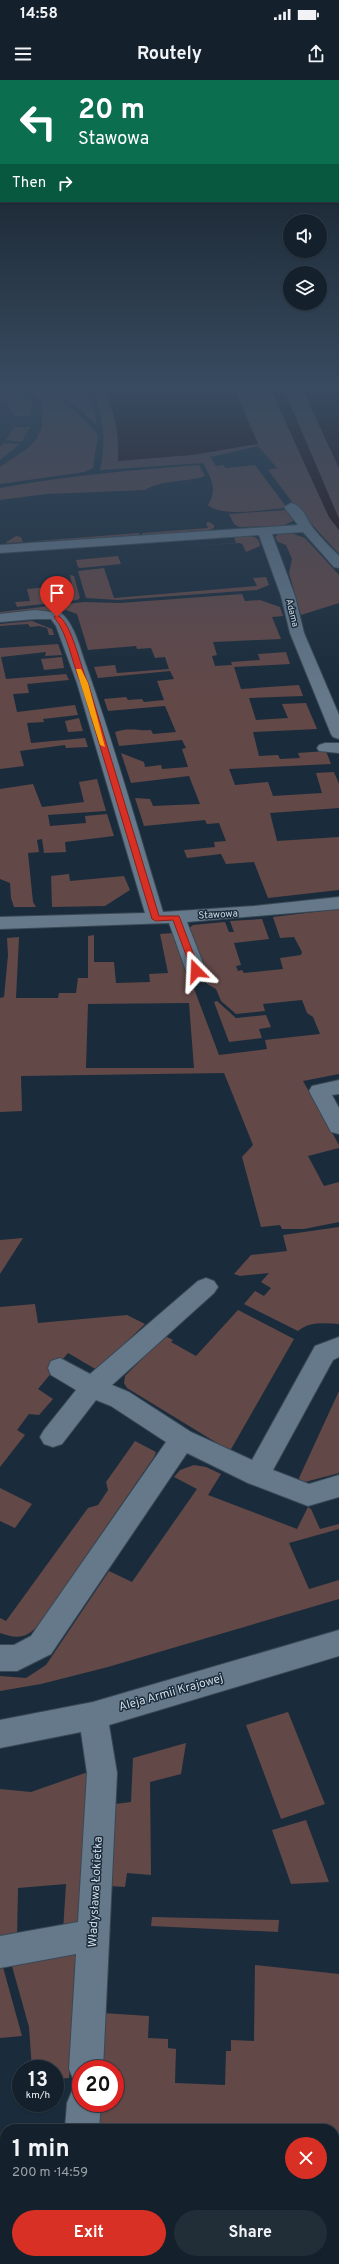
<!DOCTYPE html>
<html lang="en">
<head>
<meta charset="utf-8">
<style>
  :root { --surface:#14212c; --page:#212e38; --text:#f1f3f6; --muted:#9da3a9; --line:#333e48; --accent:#d93025 }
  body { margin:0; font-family:Overpass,sans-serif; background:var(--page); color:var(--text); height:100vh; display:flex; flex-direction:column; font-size:15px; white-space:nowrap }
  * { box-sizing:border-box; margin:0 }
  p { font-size:13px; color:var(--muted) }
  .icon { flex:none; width:22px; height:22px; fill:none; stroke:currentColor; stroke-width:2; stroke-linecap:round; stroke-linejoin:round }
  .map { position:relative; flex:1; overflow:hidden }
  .sheet { position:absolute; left:0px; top:2044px; width:339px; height:140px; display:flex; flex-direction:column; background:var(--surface); border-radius:16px 16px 0 0; box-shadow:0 1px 3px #0004,0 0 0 1px var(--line) }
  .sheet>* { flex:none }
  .hud { position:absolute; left:0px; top:0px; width:339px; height:122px; box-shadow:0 1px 3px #0004,0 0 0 1px var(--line); background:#0b6e4f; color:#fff; overflow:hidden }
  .buttons { position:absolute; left:283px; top:134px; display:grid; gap:8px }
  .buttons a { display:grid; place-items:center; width:44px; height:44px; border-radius:50%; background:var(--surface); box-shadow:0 1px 3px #0004,0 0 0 1px var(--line); font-size:20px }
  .speed { position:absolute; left:12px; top:1980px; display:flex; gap:8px; font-size:20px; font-weight:700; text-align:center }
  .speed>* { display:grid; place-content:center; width:52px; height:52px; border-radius:50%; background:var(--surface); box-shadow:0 1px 3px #0004,0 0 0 1px var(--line); line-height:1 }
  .speed small { font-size:10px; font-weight:400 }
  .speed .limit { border:6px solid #d22; background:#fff; color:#111 }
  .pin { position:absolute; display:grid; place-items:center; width:34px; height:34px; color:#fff; margin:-41px -17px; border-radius:50% 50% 50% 0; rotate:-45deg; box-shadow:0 0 4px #0007 }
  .pin .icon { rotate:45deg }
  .me { position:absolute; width:44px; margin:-22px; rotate:339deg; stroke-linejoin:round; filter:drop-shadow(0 0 3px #0008) }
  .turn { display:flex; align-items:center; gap:14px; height:84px; padding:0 12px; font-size:18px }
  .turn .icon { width:52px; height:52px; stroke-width:2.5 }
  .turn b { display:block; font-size:28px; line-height:34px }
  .then { display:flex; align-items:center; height:38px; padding:0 12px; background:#0003; gap:8px; font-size:15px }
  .round { display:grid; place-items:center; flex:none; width:42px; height:42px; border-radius:21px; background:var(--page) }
  .head { display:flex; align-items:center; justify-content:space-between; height:68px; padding:0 12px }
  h1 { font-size:24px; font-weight:700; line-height:30px }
  .cta { display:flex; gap:8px; margin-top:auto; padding:8px 12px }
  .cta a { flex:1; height:46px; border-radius:24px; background:var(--accent); color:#fff; font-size:16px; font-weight:700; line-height:46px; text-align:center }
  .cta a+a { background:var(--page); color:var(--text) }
  .status { display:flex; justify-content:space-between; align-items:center; height:28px; padding:0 20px; background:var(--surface); direction:ltr }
  .status svg { height:11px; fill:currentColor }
  header { display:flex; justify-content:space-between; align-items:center; height:52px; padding:0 12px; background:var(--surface); font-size:18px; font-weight:700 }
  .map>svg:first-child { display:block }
</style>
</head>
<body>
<div class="status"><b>14:58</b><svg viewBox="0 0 49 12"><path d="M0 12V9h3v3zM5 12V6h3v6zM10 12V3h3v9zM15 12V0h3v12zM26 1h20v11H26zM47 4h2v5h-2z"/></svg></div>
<header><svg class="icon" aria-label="menu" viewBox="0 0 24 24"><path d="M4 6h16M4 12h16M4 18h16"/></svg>Routely<svg class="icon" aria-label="share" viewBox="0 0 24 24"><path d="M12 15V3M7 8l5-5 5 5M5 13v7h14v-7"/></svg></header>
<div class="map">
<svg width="339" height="2184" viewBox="0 0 339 2184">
  <rect width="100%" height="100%" fill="#1a2c3b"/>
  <path fill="#634848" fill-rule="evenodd" d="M0,310h14l9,11 8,1v14h-17l-6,-13 -8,-8z
    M32,310c25,0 50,26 66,45l-5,33 -9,4 -84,12v-17l28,-19 9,-10 5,-11v-25z
    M51,310h33l10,20 3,15 -20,-18z
    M91,310h13l9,19 6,24 -1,28 139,-17 -22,-54h36l58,127 10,13v24l-43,-47 -28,-37 9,-2 -19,-22 -48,11 6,9 7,-1 3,3 29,-3 32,43c-19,1 -65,10 -79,-3 10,-16 3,-27 -5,-42l-103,7c6,-28 5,-54 -9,-80z
    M284,310h19l36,78v51z
    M14,347h16l-8,15 -16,-2z
    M4,363l16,1 -20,16v-13z
    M199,385l6,11c-20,7 -42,3 -60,14l-99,4 -46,6v-12c66,-12 132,-18 199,-23z
    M286,430l7,7v4l-11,5 -43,1 -5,-3 -5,-10z
    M209,442l5,3v3l-6,3 -65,5 -1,-3 66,-5 -2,-5z
    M139,453l1,3 -135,7 11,-7 5,1 2,5z
    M291,453l14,5 34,37v28l-38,12 -12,-42 3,-14 -6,-14 -8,-3 -3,-5 4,-3z
    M243,456c8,0 17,0 17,10l-14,6 -4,-8 -2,-1 -84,5 80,-5 -2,-6z
    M118,476l3,8 -41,4 -2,-1 -2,-7z
    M104,488l10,30 143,-12 -4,-8 13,-1 3,8 -12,5 -139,10 -32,-2 -8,-27z
    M70,495l4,1 6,22 -3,2 -60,7 -2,-5 15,-1 -3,-12 45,-4z
    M242,514l3,7 15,-1 20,7 3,9 -11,1 9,22 -68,3 4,13 -5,1 3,10 17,-1 -1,-3 29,-2 -2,-6 28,-2 4,12 -56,3 7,22 58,-4 4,11 -54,2 7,22 32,-2 -6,-14 24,-1 11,26 -64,3 6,24 19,-1 2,4 20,-1 -2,-5 28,-2 5,13 -102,5 6,16 33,-3 5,14 49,-3 -6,-20 18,-1 5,12v24l-69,5 7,28 62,-4v53l-71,8 -14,-36 -28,2 -5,-10 -34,4 -3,-8 31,-3 -1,-5 12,-1 -7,-18 -12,1 -2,-4 -61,6 -9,-28 15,1 3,7 47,-2 -11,-28 -58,7 -10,-30 23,9 1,5 16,-2 1,4 26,-2 -6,-18 4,-1 -4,-8 -63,6 -4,-14c15,-5 21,-1 36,-2l2,4 23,-2 -11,-26 -57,5 -4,-12 22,-2 2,3 14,-1 2,3 20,-2 -7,-19 17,-2 -4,-8 -72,7 -4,-11 21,-2 2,8 52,-4 -4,-12 -10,1 -4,-10 -14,1 -1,-3 -48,4 -11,-36 -11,-4 -7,3 -5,-1 -54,4v-4l84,-10 36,1z
    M32,541l20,8 2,6h-5l-2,-7 -8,-2 -9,1 -2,-3 -28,2v-2z
    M58,564l4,11 -17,1 1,-4 -45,5 5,22 60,-5 3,6 -42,4 2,9 -16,1 4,18 58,-7 3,10 -35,4 1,3 -17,1 4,20 54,-5 3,9 -22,1 -1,-3 -45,6 4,15 -24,3v-121z
    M62,577l2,11 -20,2 -3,-11z
    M79,638l4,13 -15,1 -3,-11z
    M97,699l9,32 -58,4 2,11 36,-3 -1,-7 22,-2 7,22 -49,6 1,10 -22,1 -2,-14 -5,1 2,12 -11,1 5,49 3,5h-22l-3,-9 -1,-15 -10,-4v-90l33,-5 9,23 42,-5 -5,-20z
    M69,794l1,7 54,-5 6,14 -25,16 -53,1 -1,-31z
    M339,829v165l-36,7 36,64v3l-31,8 16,30 15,-4v40l-35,7h-22l-2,-4 -19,2 -19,-70 11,-12 -29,-72 -203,3 1,35 -22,1v-114l4,-1 4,-42 -1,-17 12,-1 -3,61h42l1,-5h17l2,-15h10v-42l6,-1v27h20l2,21 34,-1 -1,-8 19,-1 -8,-39 13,-1 46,122 48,-6 -2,-9 55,-6 -7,-17 -6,-4 -5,-13 -39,4 2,7 -29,3 -15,-13 -5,-12 -9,-5 -19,-55 5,-4 32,-3 4,10h5l-4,-11 32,-2 7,20 -35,4 7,22 -5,1 2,5 4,-1 2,3 39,-4 -3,-11 21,-3 1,-3 -8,-15 -14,1 -7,-21zM189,923l5,65h-108l2,-64z
    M217,921l19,17 30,-3 5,12 -12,2 3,9 -33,4 -15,-40z
    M339,1147v97c-14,-1 -30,-3 -41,7l-54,-27 11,-13 9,5 7,-8 -10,-6 8,-9 -29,3 -6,-2 17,-19 36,-4 -4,-16z
    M23,1158l-23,36v-34z
    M35,1224l3,19 89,-8 18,9 -48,46 -29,-17 -30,36 15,10 -14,16 -10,-1 -12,16 8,5 -25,32v-160z
    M238,1230l56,29 -64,112 -103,-63 -3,-5 1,-7 40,-40 8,4 -2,2 25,14z
    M339,1311v82l-38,10 -2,-5z
    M135,1361l21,11 -2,5 -115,167c-12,15 -22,15 -39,9v-15l6,3 82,-113 10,-3 10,-15 -2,-8z
    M194,1385l12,2 15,7 -13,21 89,34 11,-22 3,2 9,20 19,-5v5l-50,14 20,46 30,-9v19l-231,68 -67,17 -41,7v-15l26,2 20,-13 63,-94 23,11 65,-93 -23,-12 6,-7z
    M0,1408l32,16 -17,24 -15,-7z
    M288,1632l37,92 -44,15 -35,-94z
    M186,1663l-5,31 -31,8 1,93 -24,-2 -2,14 -15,-1 5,-82 16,-2 2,-44z
    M88,1692l-7,156 -18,3 3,-47 -48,4 -1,50 -17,3v-152l31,3z
    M306,1740l23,62 -38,2 -19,-54z
    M152,1837l127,3 -1,12 -127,-6z
    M79,1866l-10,132 -14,1v-10h-23l-3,-42 -19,-68z
    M0,1880h1l21,76 -22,2z
    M255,1885l84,9v258h-5v-103h-238l1,-26h18v-34h-16l4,-56 46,3 -1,22 20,1v9l8,1 -1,34 50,2 1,-34h5v-11l23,1z
    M5,2127v52h54l-1,5h-58v-56z
    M89,2179h83v5h-83z"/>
  <path fill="#24090b" d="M104,310h131l23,54 -66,11 -74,6c1,-29 -2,-45 -14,-71z
    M271,310h13l55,129v11l-10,-13z
    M303,310h36v78z"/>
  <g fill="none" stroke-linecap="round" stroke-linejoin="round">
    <g stroke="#394855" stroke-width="2">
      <path id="minor" d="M291,423c13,3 15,16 22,25 8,10 17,19 26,28v12l-5,-1 -31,-35 -31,2 23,62 9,37 35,82v24l-6,-2 -2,-3 -41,-101 -9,-37 -22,-61 -259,18v-8l298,-20 -14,-18z
        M35,530l26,3c15,13 19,37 26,55 28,80 51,162 76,244l91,-6 85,-9v12l-152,13 19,49 -3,4 -7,2 -7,-2 -3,-4 -17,-48 -169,6v-12l145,-4 -68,-230 -21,-57 -5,-7h-16l-35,3v-8z
        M325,663h14v10l-20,-2 -2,-3 2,-3z
        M339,1000v14l-7,1 7,13v26l-8,-2 -22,-41 3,-5z
        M206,1198l8,3 4,6 -4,6 -102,92 17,7 62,40 61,28 63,-114 24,-9v20l-6,3 -60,110 36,14 30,-9v22l-31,9 -60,-23 -61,-30 -136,201 -34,17h-17v-26h14l17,-9 135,-194 -55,-36 -15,-6 -34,44 -9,3 -9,-3 -4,-7 4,-7 32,-40 -25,-15 -3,-7 3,-7 9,-3 30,16 108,-93z
        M339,1550v26l-230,69 8,48 -14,296h-22v15l-7,-3 -5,-12 7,-115 -76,14v-32l78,-14 9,-149 -6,-41 -81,16v-28l93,-18z
        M81,2007v16h20l-2,26h-34l2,-26 5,-12z
        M56,2179h36v5h-36z"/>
    </g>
    <use href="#minor" fill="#65798b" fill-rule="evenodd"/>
  </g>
  <linearGradient id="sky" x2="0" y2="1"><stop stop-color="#0e1820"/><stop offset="0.5" stop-color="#384b60"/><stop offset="1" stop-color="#384b60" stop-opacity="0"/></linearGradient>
  <rect width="339" height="616" fill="url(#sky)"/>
  <path fill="#d93025" stroke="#8d1f18" d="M57,535c15,7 23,52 31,68l71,233h20l21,55 -1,2 -7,-2 -19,-51 -17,1 -4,-2 -71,-236c-10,-21 -12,-48 -27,-66z"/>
  <path fill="#f59e0b" d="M76,589h5l7,14 17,64 -5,-2z"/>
  <g text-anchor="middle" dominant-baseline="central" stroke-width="3" stroke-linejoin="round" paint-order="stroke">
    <g font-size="9" fill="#d0dbe5" stroke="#1a2c3b">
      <text transform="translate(292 533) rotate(76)">Adama</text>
    </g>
    <g font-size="10" fill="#d0dbe5" stroke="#1a2c3b">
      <text transform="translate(218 835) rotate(-3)">Stawowa</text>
    </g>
    <g font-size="12" fill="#d0dbe5" stroke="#1a2c3b">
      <text transform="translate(171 1613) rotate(-16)">Aleja Armii Krajowej</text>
      <text transform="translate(96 1812) rotate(-87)">Władysława Łokietka</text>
    </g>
  </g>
</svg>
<div class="buttons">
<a><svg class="icon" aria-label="sound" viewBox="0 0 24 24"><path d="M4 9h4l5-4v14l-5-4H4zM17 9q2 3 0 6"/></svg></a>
<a><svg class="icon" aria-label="layers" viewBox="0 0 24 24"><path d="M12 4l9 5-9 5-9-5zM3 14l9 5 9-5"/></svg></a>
</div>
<div class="speed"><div>13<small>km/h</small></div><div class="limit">20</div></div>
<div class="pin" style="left:57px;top:537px;background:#d93025"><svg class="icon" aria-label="arrive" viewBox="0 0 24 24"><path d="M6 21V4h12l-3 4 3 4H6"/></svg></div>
<svg class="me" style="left:196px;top:891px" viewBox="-20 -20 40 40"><path d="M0-17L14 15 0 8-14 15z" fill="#d93025" stroke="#fff" stroke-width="4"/></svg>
<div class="hud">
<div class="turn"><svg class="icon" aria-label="left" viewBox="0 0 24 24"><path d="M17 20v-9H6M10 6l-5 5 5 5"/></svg><div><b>20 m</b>Stawowa</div></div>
<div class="then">Then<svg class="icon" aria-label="right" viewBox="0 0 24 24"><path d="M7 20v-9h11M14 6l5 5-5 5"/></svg></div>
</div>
<section class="sheet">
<div class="head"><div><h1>1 min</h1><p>200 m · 14:59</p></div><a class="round" style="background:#d93025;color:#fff"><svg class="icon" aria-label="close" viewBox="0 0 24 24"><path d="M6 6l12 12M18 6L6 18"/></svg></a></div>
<div class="cta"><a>Exit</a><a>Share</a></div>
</section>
</div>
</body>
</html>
